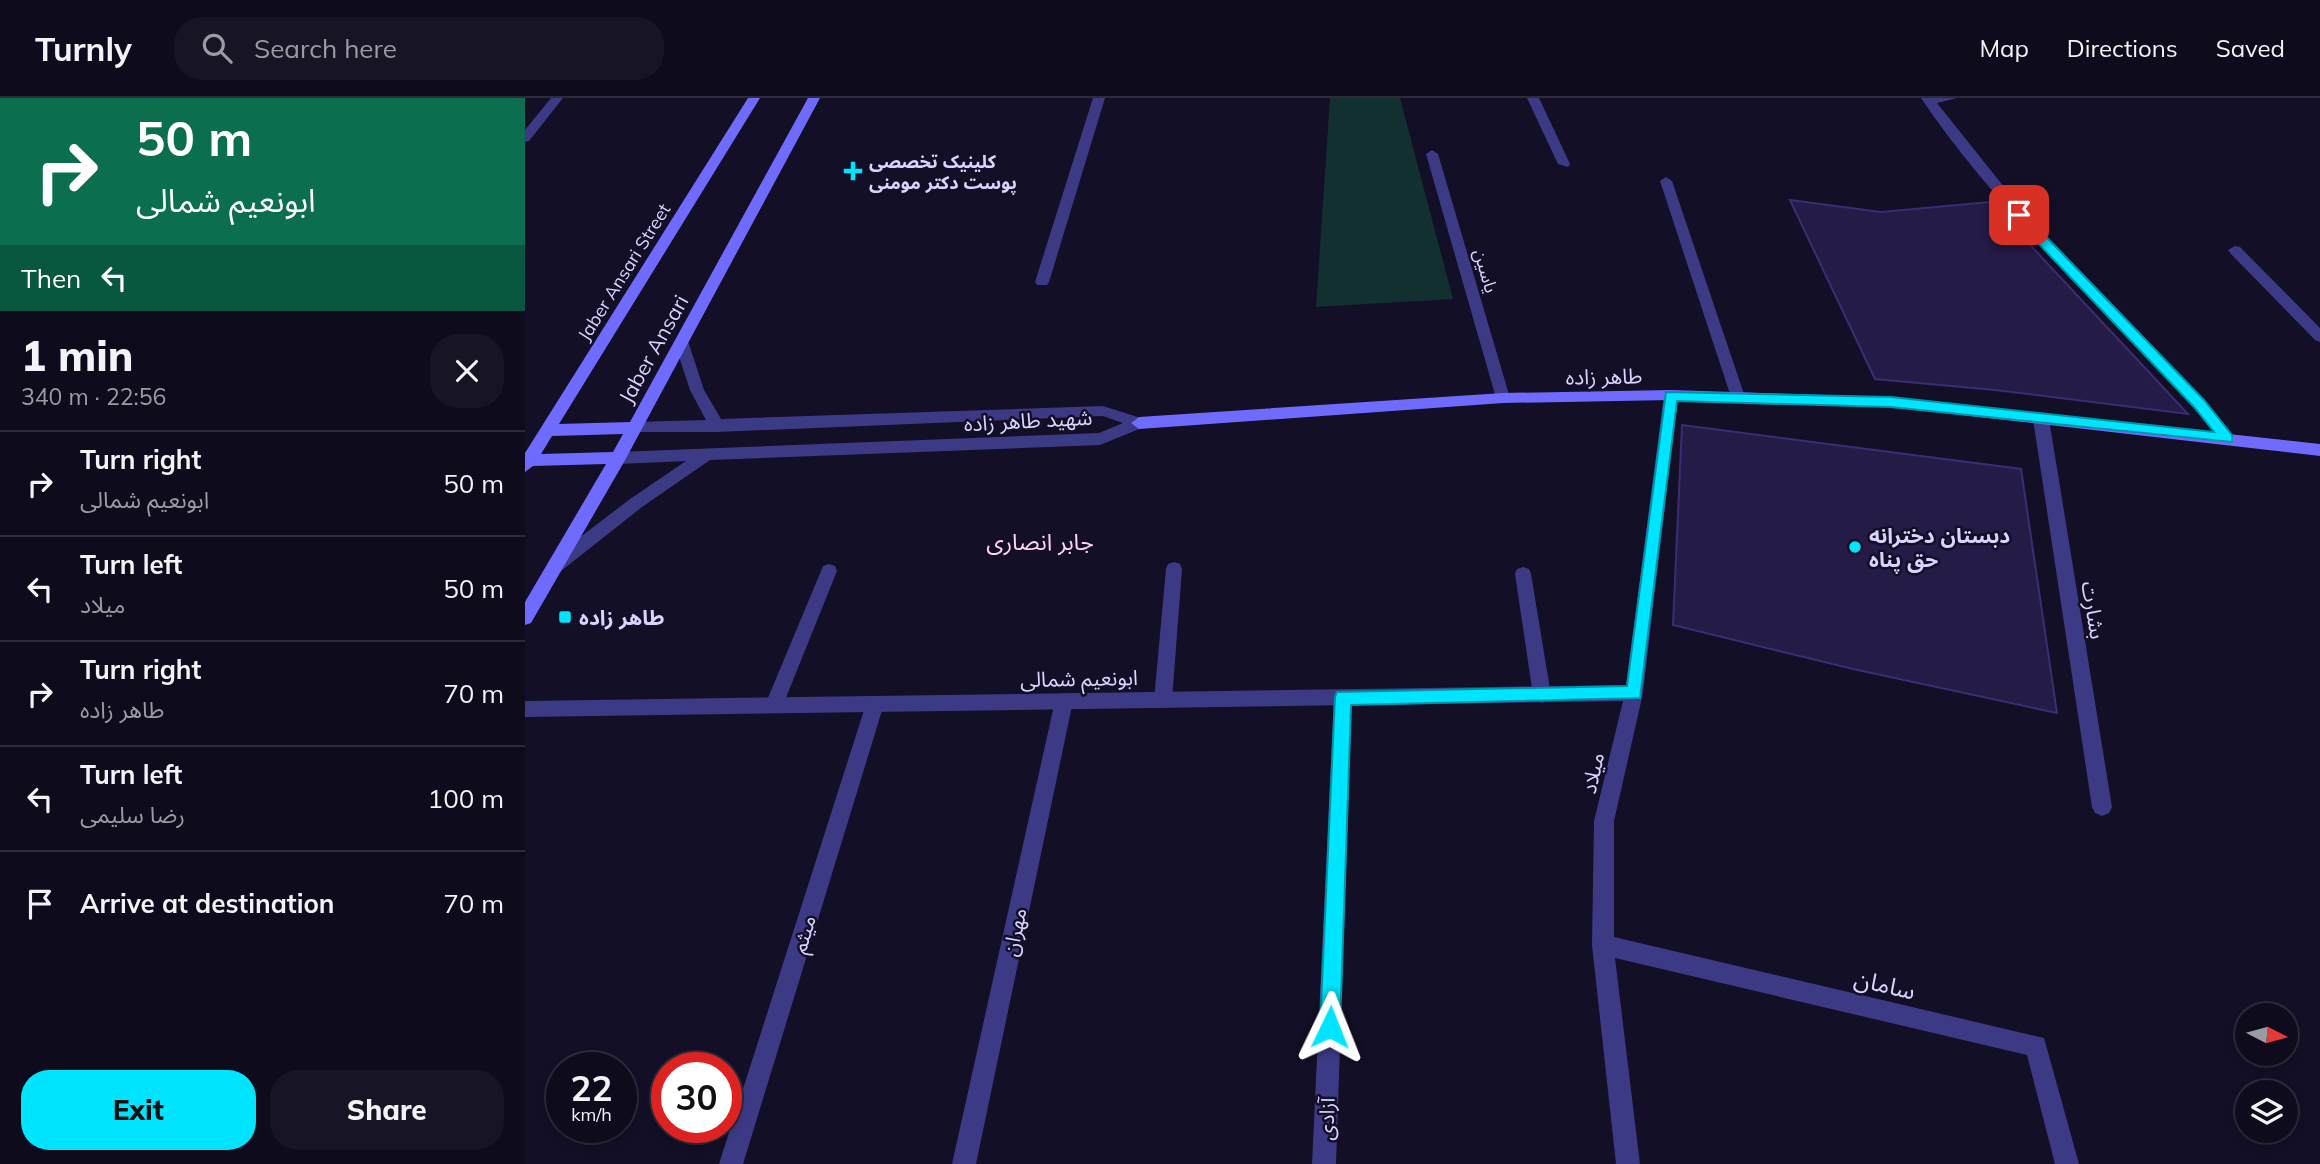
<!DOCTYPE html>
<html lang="en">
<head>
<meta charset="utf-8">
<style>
  :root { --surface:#0e0b1c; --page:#171425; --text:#f1f3f6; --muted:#9b9ba3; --line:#2e2b3b; --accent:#00e5ff }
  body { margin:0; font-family:Mulish,"Noto Sans Arabic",sans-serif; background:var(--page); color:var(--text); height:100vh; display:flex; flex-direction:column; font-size:26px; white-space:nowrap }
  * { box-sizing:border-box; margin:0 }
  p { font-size:23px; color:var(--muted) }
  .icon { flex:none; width:38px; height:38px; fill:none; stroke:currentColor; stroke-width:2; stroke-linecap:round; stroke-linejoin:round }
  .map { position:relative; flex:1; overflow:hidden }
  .sheet { display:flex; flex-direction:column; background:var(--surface); width:525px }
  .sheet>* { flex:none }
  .top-card { background:#0b6e4f; color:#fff; overflow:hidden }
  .needle { width:46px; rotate:96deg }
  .buttons { position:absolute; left:1710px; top:905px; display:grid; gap:14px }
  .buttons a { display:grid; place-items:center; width:63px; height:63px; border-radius:50%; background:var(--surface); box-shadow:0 4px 10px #0003,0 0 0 2px var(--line); font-size:35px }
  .speed { position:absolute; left:21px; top:954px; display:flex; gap:14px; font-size:35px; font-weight:700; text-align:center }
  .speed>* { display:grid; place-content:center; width:91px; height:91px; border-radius:50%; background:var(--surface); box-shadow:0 4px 10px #0003,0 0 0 2px var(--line); line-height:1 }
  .speed small { font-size:18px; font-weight:400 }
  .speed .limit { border:10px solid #d22; background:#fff; color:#111 }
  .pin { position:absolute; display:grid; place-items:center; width:60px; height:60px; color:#fff; margin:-30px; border-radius:14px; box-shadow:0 4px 10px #0006 }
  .me { position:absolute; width:77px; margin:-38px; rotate:2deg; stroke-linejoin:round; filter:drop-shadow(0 0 5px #0008) }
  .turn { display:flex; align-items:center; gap:24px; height:147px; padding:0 21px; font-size:32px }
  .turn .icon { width:91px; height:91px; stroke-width:2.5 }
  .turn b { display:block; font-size:49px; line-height:60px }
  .then { display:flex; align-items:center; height:66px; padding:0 21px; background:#0003; gap:14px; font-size:26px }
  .round { display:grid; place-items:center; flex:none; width:74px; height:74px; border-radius:28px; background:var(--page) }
  .summary { display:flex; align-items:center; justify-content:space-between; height:119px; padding:0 21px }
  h1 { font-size:42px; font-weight:800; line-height:52px }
  .cta { display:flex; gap:14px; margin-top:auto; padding:14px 21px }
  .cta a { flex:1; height:80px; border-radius:28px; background:var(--accent); color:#111; font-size:28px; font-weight:800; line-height:80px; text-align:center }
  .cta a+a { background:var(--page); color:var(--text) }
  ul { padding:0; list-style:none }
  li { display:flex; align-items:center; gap:21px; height:105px; padding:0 21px; border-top:2px solid var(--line) }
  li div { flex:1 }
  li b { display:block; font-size:26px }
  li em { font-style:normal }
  header { display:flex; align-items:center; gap:42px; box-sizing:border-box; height:98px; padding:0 35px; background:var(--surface); border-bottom:2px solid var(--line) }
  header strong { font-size:33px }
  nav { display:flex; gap:38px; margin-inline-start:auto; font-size:24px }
  .search { width:490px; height:63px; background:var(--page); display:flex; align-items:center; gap:18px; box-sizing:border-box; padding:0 24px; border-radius:28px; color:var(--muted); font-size:26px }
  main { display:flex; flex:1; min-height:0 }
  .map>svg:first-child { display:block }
</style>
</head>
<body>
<header>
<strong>Turnly</strong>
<div class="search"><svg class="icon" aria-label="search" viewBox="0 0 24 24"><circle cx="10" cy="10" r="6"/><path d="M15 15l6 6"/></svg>Search here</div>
<nav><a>Map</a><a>Directions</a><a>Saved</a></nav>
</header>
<main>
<section class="sheet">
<div class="top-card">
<div class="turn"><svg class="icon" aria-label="right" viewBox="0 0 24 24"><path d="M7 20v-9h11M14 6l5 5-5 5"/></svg><div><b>50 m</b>ابونعیم شمالی</div></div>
<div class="then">Then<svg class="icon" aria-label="left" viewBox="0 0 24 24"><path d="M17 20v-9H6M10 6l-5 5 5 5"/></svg></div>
</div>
<div class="summary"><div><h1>1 min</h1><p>340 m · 22:56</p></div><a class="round"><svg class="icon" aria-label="close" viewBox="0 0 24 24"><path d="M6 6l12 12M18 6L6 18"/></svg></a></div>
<ul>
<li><svg class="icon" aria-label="right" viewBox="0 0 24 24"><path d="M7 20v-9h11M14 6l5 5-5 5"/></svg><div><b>Turn right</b><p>ابونعیم شمالی</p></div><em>50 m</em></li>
<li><svg class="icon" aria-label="left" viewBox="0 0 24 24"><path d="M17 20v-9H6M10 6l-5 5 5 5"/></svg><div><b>Turn left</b><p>میلاد</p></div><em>50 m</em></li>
<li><svg class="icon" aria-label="right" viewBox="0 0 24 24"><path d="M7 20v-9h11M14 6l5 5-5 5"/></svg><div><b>Turn right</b><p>طاهر زاده</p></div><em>70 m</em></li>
<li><svg class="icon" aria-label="left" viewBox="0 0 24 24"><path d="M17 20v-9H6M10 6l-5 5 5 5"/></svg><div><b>Turn left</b><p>رضا سلیمی</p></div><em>100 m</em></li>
<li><svg class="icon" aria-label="arrive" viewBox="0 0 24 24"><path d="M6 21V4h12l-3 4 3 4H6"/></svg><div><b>Arrive at destination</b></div><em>70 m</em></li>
</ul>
<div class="cta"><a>Exit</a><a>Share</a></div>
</section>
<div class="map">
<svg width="1795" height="1066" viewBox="0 0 1795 1066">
  <rect width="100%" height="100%" fill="#130f26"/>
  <path fill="#12302f" d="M805,0h70l53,201 -137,8z"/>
  <path fill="#241b47" stroke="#3b2d73" stroke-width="2" d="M1265,102l91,12 109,-10 198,212 -193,-24 -120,-11z
    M1157,327l339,44 36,244 -204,-44 -180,-44z"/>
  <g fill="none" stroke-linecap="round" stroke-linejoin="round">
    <path fill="#3d3a85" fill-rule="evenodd" d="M26,0h12l-34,43 -4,1v-12z
      M568,0h12l-56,184 -2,3h-10l-2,-3z
      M1002,0h12l31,66 -2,3 -10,-3z
      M1396,0h36l-20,5 87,109 180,187 28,35 3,4 -3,4h-10c-95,-119 -216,-217 -301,-344z
      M907,52l6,4 72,244 -7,5 -7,-5 -70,-244z
      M1141,79l6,4 73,216 -2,4 -5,1 -7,-5 -71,-216z
      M1710,148l5,1 80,81v14l-5,-2 -85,-87 -2,-3z
      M1146,292l7,5 -35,298 -29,128v116l430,101 35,126h-24l-28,-109 -412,-97 25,206h-24l-24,-219 2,-124 31,-128 39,-298z
      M1516,315l8,6 63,388 -3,6 -7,3 -7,-3 -3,-6 -59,-388z
      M649,464l6,2 2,5 -10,131 -3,6 -6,2 -6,-2 -3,-6 12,-131 2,-5z
      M304,466l6,2 2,5 -54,134 -3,6 -6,2 -6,-2 -3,-6 56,-134 2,-5z
      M998,469l6,2 2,5 20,121 -3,6 -6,2 -6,-2 -3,-6 -18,-121 2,-5z
      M818,591l6,2 3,6 -16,467h-24l22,-467 3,-6z
      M539,595l6,2 3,6 -97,463h-24l103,-463 3,-6z
      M350,598l6,2 3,6 -141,460h-24l147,-460 3,-6z"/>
    <path fill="#3d3a85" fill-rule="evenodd" d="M156,238l7,5 16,49 17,29 382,-13 41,13 3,4 -3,4 -44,18 -390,15 -68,47 -81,64h-12l-2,-5 2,-5 81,-62 56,-38 -68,3 -8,-6 8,-6 481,-19 24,-10 -20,-7 -386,16h-88l-3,-4 3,-4 5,-2 72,-2 -16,-30 -16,-49z
      M1109,587l6,2 3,6 -3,6 -6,2 -1109,16v-16z"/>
    <path fill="#6f6bff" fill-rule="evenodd" d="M223,0h12l-201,326 71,-2 178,-324h12l-196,364 -93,161 -6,2v-23l81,-138 -73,2 -8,6v-19zM98,336l-10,18 -72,2 11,-18z
      M1146,292l220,7 429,47v12l-429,-49 -220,-7 -168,3 -364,26 -8,-6 8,-6 364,-24z"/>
  </g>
  <path fill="#00e5ff" stroke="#0095a6" stroke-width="2" d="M1494,113l4,2 181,187 28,35v7l-341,-35 -214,-6 -37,297 -289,7 -11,322 -3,7 -7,3 -7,-3 -3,-7 15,-330 2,-5 290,-6 39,-294 225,5 323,35 -20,-25 -180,-189v-5z"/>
  <g fill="#00e5ff" stroke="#130f26" stroke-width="2.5">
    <path d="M324.5 62.5h7v7h7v7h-7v7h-7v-7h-7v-7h7z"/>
    <circle cx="1330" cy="449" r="7"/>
    <rect x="33" y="512" width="14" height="14" rx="3.5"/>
  </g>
  <g text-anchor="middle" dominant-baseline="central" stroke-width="5" stroke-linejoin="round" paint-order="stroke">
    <g font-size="18" font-weight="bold" fill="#d9d4ff" stroke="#130f26" text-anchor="start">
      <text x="344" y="63">کلینیک تخصصی<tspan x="344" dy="21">پوست دکتر مومنی</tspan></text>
    </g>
    <g font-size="18" fill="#d9d4ff" stroke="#130f26">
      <text transform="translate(961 173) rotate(74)">یاسین</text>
      <text transform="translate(99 174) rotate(-58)">Jaber Ansari Street</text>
    </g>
    <g font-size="21" fill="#d9d4ff" stroke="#130f26">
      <text transform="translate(128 251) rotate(-61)">Jaber Ansari</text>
      <text transform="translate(1079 278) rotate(-1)">طاهر زاده</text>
      <text transform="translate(503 322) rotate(-3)">شهید طاهر زاده</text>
      <text transform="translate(1569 512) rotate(81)">بشارت</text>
      <text transform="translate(554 580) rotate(-1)">ابونعیم شمالی</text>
      <text transform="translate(1067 675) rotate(-77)">میلاد</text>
      <text transform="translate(489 834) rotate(-78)">مهران</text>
      <text transform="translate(278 836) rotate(-73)">میثم</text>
      <text transform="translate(801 1021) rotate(-88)">آزادی</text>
    </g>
    <g font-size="21" font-weight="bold" fill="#d9d4ff" stroke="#130f26" text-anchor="start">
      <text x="1344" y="437">دبستان دخترانه<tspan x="1344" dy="24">حق پناه</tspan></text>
      <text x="54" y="519">طاهر زاده</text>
    </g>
    <g font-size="23" fill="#ffd6f0" stroke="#130f26">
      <text x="515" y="443">جابر انصاری</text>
    </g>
    <g font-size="24" fill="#d9d4ff" stroke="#130f26">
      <text transform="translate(1360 886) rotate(13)">سامان</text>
    </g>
  </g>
</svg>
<div class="buttons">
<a><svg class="needle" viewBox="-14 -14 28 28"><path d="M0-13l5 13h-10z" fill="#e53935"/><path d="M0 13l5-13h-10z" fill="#9b9ba3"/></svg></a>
<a><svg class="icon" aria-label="layers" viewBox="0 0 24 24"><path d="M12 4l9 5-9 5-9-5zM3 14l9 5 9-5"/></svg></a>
</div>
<div class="speed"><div>22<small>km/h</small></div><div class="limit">30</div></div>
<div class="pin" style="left:1494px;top:117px;background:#d93025"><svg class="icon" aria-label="arrive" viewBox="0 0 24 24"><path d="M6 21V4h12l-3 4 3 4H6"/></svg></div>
<svg class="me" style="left:805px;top:929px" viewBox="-20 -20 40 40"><path d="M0-17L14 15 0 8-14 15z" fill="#00e5ff" stroke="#fff" stroke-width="4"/></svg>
</div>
</main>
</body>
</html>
